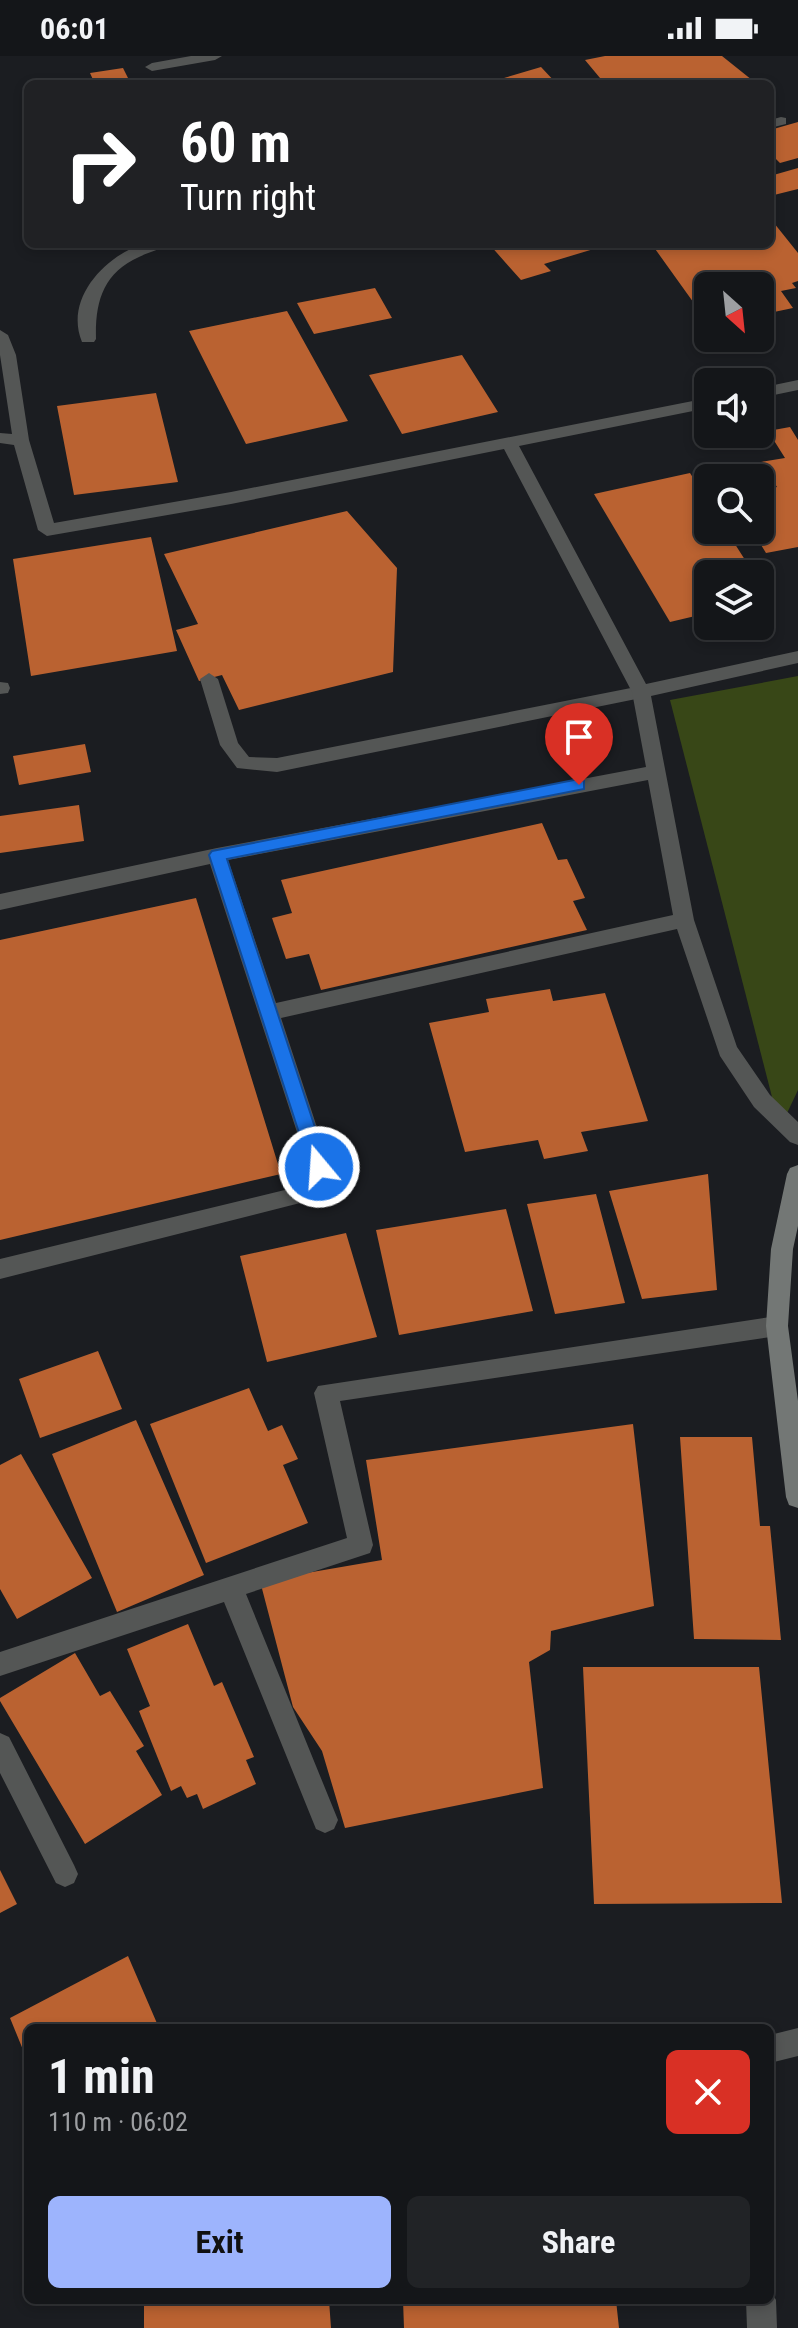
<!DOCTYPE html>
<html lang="en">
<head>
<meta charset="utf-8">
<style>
  :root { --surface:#141619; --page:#212326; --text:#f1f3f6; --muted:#9d9fa2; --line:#333538; --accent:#9db4fd }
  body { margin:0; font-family:"Roboto Condensed",sans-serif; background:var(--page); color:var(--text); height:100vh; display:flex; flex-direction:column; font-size:30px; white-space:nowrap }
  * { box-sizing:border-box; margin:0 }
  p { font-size:26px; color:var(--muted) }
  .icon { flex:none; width:44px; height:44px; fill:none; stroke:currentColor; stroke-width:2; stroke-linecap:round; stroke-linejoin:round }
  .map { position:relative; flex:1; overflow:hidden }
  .drawer { position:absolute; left:24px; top:1968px; width:750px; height:280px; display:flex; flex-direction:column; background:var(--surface); border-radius:12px; box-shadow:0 4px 12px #0003,0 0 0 2px var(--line) }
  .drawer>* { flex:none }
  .guide { position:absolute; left:24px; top:24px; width:750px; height:168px; border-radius:12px; box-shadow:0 4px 12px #0003,0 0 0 2px var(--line); background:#202124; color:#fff; overflow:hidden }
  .needle { width:52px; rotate:153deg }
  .controls { position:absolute; left:694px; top:216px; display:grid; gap:16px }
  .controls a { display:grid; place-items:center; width:80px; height:80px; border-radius:12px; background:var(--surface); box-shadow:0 4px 12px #0003,0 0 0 2px var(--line); font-size:40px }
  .pin { position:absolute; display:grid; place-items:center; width:68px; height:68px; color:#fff; margin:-82px -34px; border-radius:50% 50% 50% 0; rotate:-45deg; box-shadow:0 0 8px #0007 }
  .pin .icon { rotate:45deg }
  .me { position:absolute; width:88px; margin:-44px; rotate:342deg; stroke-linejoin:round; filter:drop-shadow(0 0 6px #0008) }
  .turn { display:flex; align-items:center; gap:28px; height:168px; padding:0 24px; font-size:36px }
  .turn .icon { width:104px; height:104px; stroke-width:2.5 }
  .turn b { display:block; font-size:56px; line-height:68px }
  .round { display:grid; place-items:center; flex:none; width:84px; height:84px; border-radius:12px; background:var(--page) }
  .summary { display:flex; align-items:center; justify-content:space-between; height:136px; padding:0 24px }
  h1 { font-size:48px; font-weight:700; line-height:60px }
  .cta { display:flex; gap:16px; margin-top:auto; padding:16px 24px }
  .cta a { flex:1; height:92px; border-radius:12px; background:var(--accent); color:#111; font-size:32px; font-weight:700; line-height:92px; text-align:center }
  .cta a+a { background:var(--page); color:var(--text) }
  .status { display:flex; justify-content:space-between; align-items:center; height:56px; padding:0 40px; background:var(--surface); direction:ltr }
  .status svg { height:22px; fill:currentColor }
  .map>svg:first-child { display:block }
</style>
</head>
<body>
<div class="status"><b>06:01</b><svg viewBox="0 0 49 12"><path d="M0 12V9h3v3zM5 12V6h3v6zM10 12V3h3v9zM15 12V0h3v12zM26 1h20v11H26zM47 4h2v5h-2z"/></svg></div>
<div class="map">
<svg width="798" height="2272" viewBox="0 0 798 2272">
  <rect width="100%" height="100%" fill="#1b1d21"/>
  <path fill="#384717" d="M798,620v414l-18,38 -110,-428z"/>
  <path fill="#ba6231" d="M605,0h117l35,28 -87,-2 -65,2 -20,-24z
    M541,11l16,17h-70v-1z
    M123,12l8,16h-36l-5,-11z
    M798,66v36l-18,5 -10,-10v-23z
    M798,112v21l-28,7v-20z
    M770,162l28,35v28l-6,2 4,5 -15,3 12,17 -33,7v-29h-52v18l-12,2 -43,-60 117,-2z
    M489,188h118v1l-63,19 7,7 -30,9z
    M375,232l17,30 -78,16 -17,-31z
    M287,255l61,110 -102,23 -57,-113z
    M462,299l36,57 -96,22 -33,-59z
    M156,337l22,89 -104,13 -17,-89z
    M790,371l8,13v107l-32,6 -14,-23h8v-39l17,-4 -16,-25 24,-4 -17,-27z
    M690,417l18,28v29h18l28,44h-46v39l-38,9 -76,-128z
    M347,455l50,57 -4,104 -154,38 -17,-35 -23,6 -23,-51 22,-6 -34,-70z
    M151,481l26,114 -146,25 -18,-117z
    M85,688l6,28 -72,13 -6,-29z
    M79,749l5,36 -84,12v-37z
    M542,767l16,37 9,-1 18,39 -12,3 14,29 -266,60 -12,-36 -23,5 -14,-41 20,-5 -11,-33z
    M196,842l85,276 -281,66v-300z
    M550,933l3,12 52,-8 43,128 -67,11 7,19 -44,8 -6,-19 -73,12 -36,-129 60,-11 -3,-13z
    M708,1118l9,116 -75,9 -33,-108z
    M596,1138l29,109 -70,11 -28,-110z
    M506,1153l27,102 -134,24 -23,-105z
    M346,1177l31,104 -110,25 -27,-106z
    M98,1295l24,58 -82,29 -21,-59z
    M249,1332l19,43 14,-6 16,34 -15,6 25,58 -102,40 -56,-139z
    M136,1364l68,155 -87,37 -65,-158z
    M633,1368l21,182 -103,25 -1,19 -21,12 14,126 -198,40 -23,-77 -29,-44 -33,-126 122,-21 -16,-100z
    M680,1381h72l8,89h10l11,114 -87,-1z
    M21,1398l71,124 -75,41 -17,-30v-124z
    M188,1568l26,62 8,-4 32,75 -8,3 10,24 -53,25 -6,-15 -10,4 -6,-12 -10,5 -32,-80 11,-5 -23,-57z
    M75,1597l25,43 10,-5 34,55 -8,5 26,44 -77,49 -85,-143v-3z
    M583,1611h176l23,236 -188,1z
    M0,1814l17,34 -17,9z
    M128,1900l31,72h-131v34l-18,-44z
    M144,2244h185l2,28h-187z
    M403,2244h213l3,28h-215z"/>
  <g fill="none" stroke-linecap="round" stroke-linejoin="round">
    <path fill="#545655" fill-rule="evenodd" d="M209,617l9,6 20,64 11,14 28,1 364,-72 9,6 -9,6 -364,74 -40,-4 -17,-23 -20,-66z
      M798,1972v28l-28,7v-28z
      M770,2233l6,11 1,28h-30l-1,-28h24z"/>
    <path fill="#545655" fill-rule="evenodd" d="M191,0h31l-7,4 -63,11 -7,-4 7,-4z
      M781,61l5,1v6l-16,4v-8z
      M143,188h24c-8,7 -19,8 -28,13 -36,16 -44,45 -43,82l-2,3h-12c-18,-43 23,-86 61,-98z
      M0,274l8,5 8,20 13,85 25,83 177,-31 477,-94v10l-189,38 127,238 152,-33v12l-147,33 43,224 43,127 33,48 28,27v23l-8,-3 -36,-35 -34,-51 -43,-127 -396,89 49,149 -22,34 -308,78v-20l293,-71 15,-22 -98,-302 -210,46v-16l217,-46 429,-81 -14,-75 -128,-243 -273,55 -184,32 -9,-6 -24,-85 -14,-2v-10l12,1 -12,-79zM648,724l25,135 -397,88 -48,-143z
      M798,324v10l-38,8v-10z
      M0,626l8,1 2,5 -2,5 -8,1z
      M777,1260l8,3 3,7 -3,7 -8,3 -437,65 33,144 -3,8 -124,41 92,226 -4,9 -9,4 -9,-4 -92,-227 -224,74v-24l347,-114 -33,-145 4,-7z
      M0,1677l9,4 65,128 4,9 -4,9 -9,4 -9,-4 -56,-110z"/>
    <path fill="#737775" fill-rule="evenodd" d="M798,1109v61l-5,23 -5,77 10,75v107l-9,-3 -3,-8 -20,-171 5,-77 16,-75 3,-6z"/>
  </g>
  <path fill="#1a73e8" stroke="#114b97" stroke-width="2" d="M579,723l5,2v8l-357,70 101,308 -9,8 -7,-2 -103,-318 3,-4z"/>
</svg>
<div class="controls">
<a><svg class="needle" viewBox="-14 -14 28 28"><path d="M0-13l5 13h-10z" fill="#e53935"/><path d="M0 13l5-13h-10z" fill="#9d9fa2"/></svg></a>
<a><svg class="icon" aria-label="sound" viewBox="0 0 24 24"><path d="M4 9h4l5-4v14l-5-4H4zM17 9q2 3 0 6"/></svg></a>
<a><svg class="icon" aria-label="search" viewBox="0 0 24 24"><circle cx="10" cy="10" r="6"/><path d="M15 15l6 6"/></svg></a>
<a><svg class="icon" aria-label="layers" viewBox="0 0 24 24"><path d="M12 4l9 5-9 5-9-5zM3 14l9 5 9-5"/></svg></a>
</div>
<div class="pin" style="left:579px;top:729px;background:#d93025"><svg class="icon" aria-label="arrive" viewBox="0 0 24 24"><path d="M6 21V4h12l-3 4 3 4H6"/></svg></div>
<svg class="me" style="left:319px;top:1111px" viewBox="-20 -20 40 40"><circle r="17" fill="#1a73e8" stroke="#fff" stroke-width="3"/><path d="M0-11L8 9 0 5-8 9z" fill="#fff"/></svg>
<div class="guide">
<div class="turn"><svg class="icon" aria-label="right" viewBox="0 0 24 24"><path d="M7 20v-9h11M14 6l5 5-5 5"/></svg><div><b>60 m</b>Turn right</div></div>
</div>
<section class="drawer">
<div class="summary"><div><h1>1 min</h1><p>110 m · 06:02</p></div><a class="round" style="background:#d93025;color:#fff"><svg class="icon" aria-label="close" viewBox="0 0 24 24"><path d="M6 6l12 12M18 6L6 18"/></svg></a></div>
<div class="cta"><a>Exit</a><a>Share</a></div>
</section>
</div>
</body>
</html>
